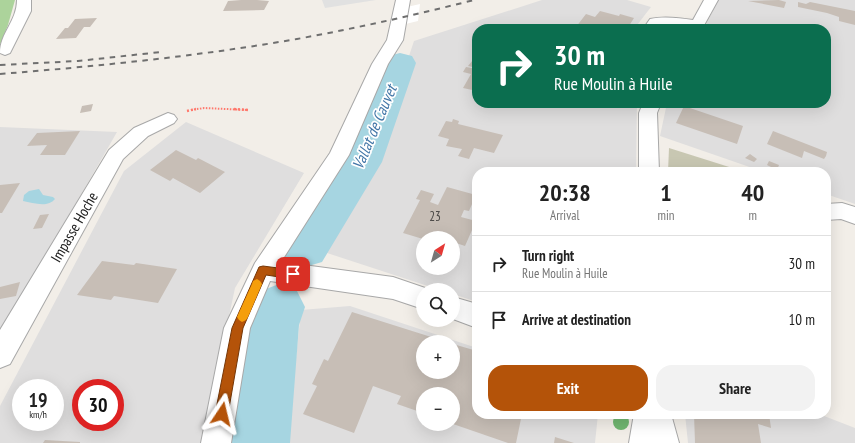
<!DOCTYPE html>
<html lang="en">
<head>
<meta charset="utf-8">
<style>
  :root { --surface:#fff; --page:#f2f2f2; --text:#222; --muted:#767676; --line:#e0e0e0; --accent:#b45309 }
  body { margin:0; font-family:"PT Sans Narrow",sans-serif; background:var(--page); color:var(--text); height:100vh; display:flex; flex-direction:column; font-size:15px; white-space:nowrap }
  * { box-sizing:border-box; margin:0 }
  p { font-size:13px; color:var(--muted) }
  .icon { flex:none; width:22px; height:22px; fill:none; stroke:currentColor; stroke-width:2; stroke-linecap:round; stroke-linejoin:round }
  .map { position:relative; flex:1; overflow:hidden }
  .panel { position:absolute; left:472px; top:167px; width:359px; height:252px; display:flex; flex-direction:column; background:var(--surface); border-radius:16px; box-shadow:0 4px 16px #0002 }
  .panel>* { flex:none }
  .banner { position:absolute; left:472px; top:24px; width:359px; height:84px; border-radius:16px; box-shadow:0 4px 16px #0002; background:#0b6e4f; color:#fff; overflow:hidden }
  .needle { width:26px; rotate:37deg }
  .controls { position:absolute; left:416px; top:231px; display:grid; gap:8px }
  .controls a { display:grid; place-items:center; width:44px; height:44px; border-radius:50%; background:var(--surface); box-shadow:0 4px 16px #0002; font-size:20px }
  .speed { position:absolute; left:12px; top:379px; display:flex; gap:8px; font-size:20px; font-weight:700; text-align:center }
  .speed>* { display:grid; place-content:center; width:52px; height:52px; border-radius:50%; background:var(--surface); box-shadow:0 4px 16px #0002; line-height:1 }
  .speed small { font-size:10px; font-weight:400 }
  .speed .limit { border:6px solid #d22; background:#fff; color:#111 }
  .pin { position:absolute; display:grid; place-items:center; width:34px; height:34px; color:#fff; margin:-17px; border-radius:8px; box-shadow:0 2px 6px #0006 }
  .me { position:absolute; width:44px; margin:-22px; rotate:10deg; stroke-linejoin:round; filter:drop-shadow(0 0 3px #0008) }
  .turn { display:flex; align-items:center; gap:14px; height:84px; padding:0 16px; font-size:18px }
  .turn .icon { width:52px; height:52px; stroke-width:2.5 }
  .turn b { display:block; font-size:28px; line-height:34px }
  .eta { display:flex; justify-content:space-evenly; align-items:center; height:68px; text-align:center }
  .eta b { font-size:24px; font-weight:700; line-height:28px }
  .primary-button { display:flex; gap:8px; margin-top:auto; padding:8px 16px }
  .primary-button a { flex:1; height:46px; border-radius:16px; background:var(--accent); color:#fff; font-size:16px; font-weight:700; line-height:46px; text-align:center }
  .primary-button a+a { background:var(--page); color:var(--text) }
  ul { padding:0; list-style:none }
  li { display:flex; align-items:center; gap:12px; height:56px; padding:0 16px; border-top:1px solid var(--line) }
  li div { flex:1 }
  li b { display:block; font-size:15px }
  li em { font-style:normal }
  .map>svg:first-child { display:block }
</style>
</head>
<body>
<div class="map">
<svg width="855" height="443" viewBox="0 0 855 443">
  <rect width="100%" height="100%" fill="#f2eee8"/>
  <path fill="#dfdede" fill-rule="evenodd" d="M542,0h85l24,7 -17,22h-157v74h160l-1,69h-159v130l-24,-8v-4h-13l-119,-39 53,-90 40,-120zM423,238h30v30h-30z
    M718,0h137v204l-29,-10v-22h-62l-104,-36 7,-33h159v-74h-122z
    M186,122l118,51 -69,115 -33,155h-202v-37l124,-235zM21,388h34v34h-34zM81,388h34v34h-34z
    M0,127l117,5 -117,204z
    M350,306l127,42v66h121l-3,29h-308l14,-133zM423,342h30v30h-30zM423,394h30v30h-30z
    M685,414h134l36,14v15h-167z"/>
  <path fill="#c8c7b2" d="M669,148l76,24h-77z"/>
  <path fill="#acd39b" d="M0,0h15l-7,25 -8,20z"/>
  <path fill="#e1e1e1" d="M322,0h54l-51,8z"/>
  <path fill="#a6d5e1" d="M39,189l4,6 10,2 2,2c-7,9 -22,4 -32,2l1,-6 5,-4z"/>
  <path fill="#fff" d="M420,4l-2,17 -25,6 1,-17z"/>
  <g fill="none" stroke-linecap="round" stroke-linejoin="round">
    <path fill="#a6d5e1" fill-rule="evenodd" d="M400,53l12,3 4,7 -34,99 -60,100 -17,5 -17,-5 -7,-14 7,-14 56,-76 40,-95 4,-7z
      M279,284l18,7 8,16 -6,18 -9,118h-62l17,-118 16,-34z"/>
  </g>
  <path fill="#c7beb6" d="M241,0h16l12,1 -5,9 -41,1 5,-10z
    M779,0l7,2 -2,6 -36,-7z
    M798,2l8,2 4,-2 45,9v14l-16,-4v-4l-12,-4 -29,-6z
    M600,11l19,5 1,-2 14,4 -7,11 -9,-3 1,1 -1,2h-37l-5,-2 10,-13 9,3z
    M97,18l-7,9h-6l-8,11 -20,1 9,-11h3l7,-9z
    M477,55v13l-9,-2z
    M466,67l11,2v22l-14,-3 8,-14 -8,-2z
    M93,104l-2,7 -11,2 2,-7z
    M684,106l59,20 -6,18 -61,-21z
    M453,119l6,2 -1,3 45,11 -9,18 -20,-5 -5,11 -11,-3 4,-7 -16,-3 3,-7 -11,-3 8,-15 6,1z
    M80,131l-15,24h-25l7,-10 -20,1 10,-13z
    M773,131l54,21 -1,4 -2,3 -20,-8 -2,7 -35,-14z
    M176,150l20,10 2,-2 27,14 -25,21 -27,-15 -3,3 -20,-11z
    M750,154l7,5 -3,3 -9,-4z
    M769,161l10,4 -2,5 -10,-5z
    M20,183l-18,30h-2v-28z
    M447,187l29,8 -7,16 -5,-1 -3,7 15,4 -11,25 -12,-4v-4h-11l-10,-3 -2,3 -7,1 -20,-6 17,-33 -4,-1 5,-9 13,4 -4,8 8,3z
    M49,214l-7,14 -9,1 7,-14z
    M102,261l32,4 2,-2 41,6 -19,34 -44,-7 -3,4 -34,-5z
    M20,282l-4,14 -16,3v-12z
    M352,312l95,30h-24v30h30v-28l24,7v63h45l-6,29h-8l-55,-19v-30h-30v19l-26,-9 4,-8 -28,-10 -19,47 -51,-19 14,-28 -5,-2 12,-25 4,2z
    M694,414h75l2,14 -13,-4 3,19h-66z
    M555,437l19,6h-20z
    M45,440l35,2v1h-37z"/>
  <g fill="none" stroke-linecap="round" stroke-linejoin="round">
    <g stroke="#a8a8a8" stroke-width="2">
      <path id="minor" d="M17,0h14v11l-21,42 -5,2 -5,-2c0,-20 17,-32 17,-53z
        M396,0h14l-7,40 -15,24 -39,91 -68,107 112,15 38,13h-8v19l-30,-10 -123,-18 -20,47 -19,115h-30l23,-115 31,-65 75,-110 42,-89 15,-24z
        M704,0h14l-16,29c-15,0 -27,-3 -43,-3l-2,3h-14l7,-10c14,-3 29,-1 43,1z
        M643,103h18l-4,10 2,59h-20v-59z
        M168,113l6,2 3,4 -3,4 -26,13 -25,23 -113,205 -10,4v-38l109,-180 25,-22z
        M842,203l13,4v17l-14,-5 -15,1v-16z
        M453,297l24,7v24l-24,-9z
        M634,414h37l8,29h-50z"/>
    </g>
    <path stroke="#ff786c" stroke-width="2" stroke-dasharray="1.5 1.5" stroke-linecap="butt" d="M191,110l13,-2 44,2"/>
    <path stroke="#ff786c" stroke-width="2.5" stroke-dasharray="2 2" stroke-linecap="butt" d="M234,109l14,1
      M187,111l9,-2"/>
    <use href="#minor" fill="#fff" fill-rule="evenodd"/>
    <path stroke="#6f6f6f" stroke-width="2" stroke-dasharray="5.5 5.5" stroke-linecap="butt" d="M0,65l78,-4 83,-9
      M0,74c100,-8 199,-18 297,-35 60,-11 118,-24 177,-39"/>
  </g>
  <circle fill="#70b670" cx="621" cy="422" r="8"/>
  <path fill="#b45309" stroke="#753606" d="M263,266l30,4 3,1 2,3 -2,3 -3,2 -27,-4 -23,53 -15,86 -2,5 -4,1 -5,-1 -2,-5 17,-86 27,-61z"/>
  <path fill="#f59e0b" d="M257,279l3,2 2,3 -14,33 -2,3 -4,2 -3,-2 -2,-3 15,-33 1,-3z"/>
  <g text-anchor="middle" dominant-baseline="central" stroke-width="3.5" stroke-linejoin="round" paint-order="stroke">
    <g font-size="13" fill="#4a4846">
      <text x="435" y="216">23</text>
    </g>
    <g font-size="15" fill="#212121" stroke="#fff">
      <text transform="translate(74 227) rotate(-60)">Impasse Hoche</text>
    </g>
    <g font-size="16" font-style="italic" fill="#4276a7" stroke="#fff">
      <text transform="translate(374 127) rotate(-67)">Vallat de Cauvet</text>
    </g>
  </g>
</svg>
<div class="controls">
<a><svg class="needle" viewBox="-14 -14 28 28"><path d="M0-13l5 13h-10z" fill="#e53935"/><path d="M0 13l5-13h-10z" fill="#767676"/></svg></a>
<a><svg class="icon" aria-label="search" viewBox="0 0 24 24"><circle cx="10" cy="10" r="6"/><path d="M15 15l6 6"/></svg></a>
<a>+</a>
<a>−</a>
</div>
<div class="speed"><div>19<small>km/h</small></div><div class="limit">30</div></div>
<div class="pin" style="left:293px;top:274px;background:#d93025"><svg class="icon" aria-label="arrive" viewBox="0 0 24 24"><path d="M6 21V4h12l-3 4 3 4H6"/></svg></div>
<svg class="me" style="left:222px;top:414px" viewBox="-20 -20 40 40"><path d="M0-17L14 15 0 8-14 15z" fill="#b45309" stroke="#fff" stroke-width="4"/></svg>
<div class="banner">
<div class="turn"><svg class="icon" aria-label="right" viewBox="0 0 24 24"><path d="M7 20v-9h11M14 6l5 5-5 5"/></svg><div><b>30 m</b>Rue Moulin à Huile</div></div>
</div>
<section class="panel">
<div class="eta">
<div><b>20:38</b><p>Arrival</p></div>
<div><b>1</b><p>min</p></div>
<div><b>40</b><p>m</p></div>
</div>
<ul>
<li><svg class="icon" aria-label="right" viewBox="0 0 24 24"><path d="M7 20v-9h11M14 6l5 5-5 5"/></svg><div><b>Turn right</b><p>Rue Moulin à Huile</p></div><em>30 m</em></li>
<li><svg class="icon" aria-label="arrive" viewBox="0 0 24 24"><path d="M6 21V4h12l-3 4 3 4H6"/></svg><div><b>Arrive at destination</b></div><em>10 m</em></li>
</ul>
<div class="primary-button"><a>Exit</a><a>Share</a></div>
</section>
</div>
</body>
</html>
